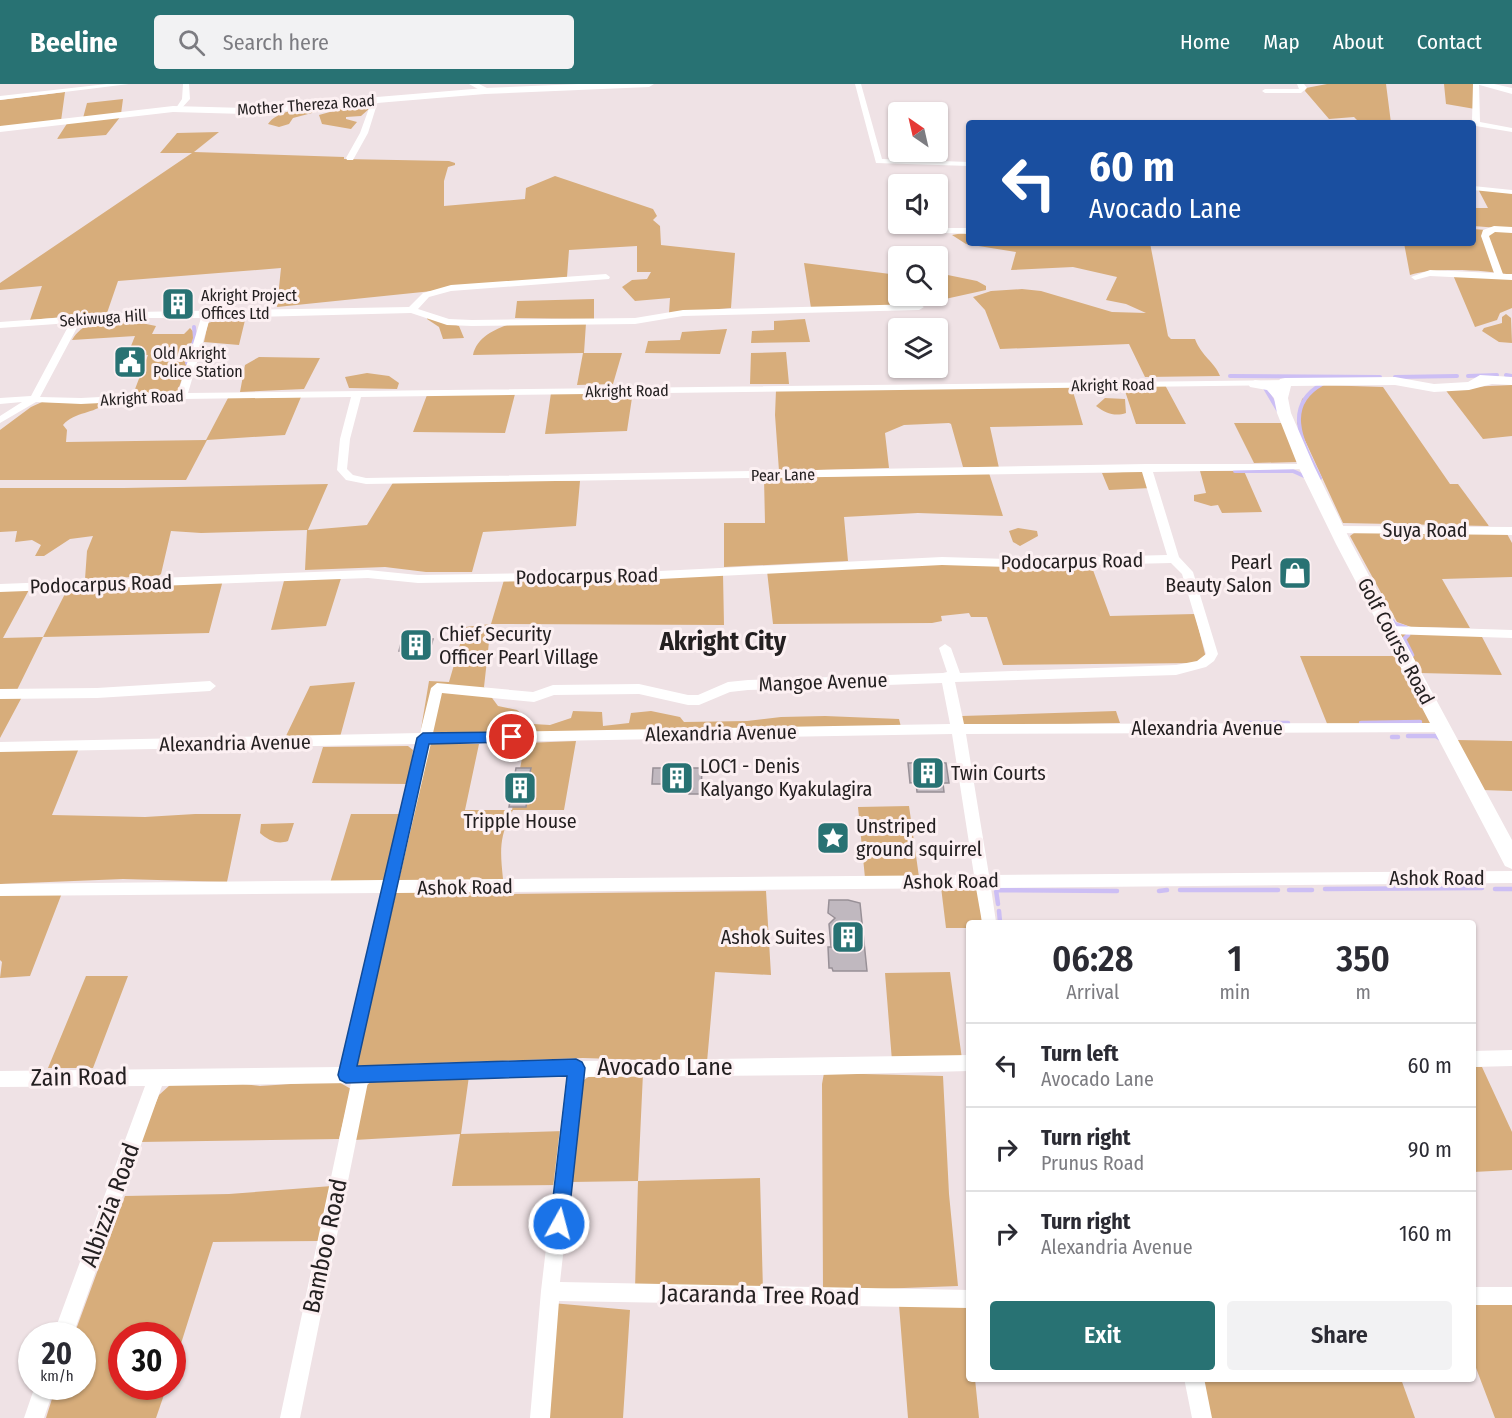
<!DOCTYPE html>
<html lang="en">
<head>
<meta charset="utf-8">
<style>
  :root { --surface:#fff; --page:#f2f2f3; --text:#2b2b33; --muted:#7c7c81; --line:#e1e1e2; --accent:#287273 }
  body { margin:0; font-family:"Fira Sans Condensed",sans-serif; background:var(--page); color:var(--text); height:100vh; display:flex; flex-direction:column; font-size:22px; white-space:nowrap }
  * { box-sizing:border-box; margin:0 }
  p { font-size:20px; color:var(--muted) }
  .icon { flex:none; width:33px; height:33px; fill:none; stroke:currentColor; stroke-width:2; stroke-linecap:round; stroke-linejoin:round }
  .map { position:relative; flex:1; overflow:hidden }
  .panel { position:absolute; left:966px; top:836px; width:510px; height:462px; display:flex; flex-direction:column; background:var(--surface); border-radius:6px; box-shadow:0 2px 4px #0004 }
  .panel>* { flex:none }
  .hud { position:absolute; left:966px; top:36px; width:510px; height:126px; border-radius:6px; box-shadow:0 2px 4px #0004; background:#1a4fa0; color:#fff; overflow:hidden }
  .needle { width:39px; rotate:326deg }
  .fabs { position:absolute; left:888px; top:18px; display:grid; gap:12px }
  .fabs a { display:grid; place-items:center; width:60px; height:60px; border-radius:6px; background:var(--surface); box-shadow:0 2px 4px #0004; font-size:30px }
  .speed { position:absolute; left:18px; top:1238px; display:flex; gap:12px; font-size:30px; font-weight:700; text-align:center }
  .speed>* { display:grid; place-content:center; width:78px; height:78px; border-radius:50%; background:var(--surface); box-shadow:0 2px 4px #0004; line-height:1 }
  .speed small { font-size:15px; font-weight:400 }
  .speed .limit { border:9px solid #d22; background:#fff; color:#111 }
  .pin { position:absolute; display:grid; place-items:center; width:51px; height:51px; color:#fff; margin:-26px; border:3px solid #fff; border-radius:50%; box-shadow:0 2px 6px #0007 }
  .me { position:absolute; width:66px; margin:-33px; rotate:7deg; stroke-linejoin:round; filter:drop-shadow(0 0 4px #0008) }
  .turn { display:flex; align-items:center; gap:21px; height:126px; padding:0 24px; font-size:27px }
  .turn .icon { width:78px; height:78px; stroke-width:2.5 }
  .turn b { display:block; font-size:42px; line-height:51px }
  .eta { display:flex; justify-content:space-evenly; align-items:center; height:102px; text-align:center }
  .eta b { font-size:36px; font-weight:600; line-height:42px }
  .cta { display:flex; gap:12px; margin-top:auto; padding:12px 24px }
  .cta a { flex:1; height:69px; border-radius:6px; background:var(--accent); color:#fff; font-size:24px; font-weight:600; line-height:69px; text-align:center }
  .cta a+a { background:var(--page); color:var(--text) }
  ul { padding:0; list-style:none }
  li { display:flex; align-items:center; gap:18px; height:84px; padding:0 24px; border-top:2px solid var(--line) }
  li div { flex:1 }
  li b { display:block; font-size:22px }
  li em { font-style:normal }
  header { display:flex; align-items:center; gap:36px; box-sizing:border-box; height:84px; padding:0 30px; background:var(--accent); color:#fff }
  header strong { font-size:28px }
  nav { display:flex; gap:33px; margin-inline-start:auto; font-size:21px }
  .search { width:420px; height:54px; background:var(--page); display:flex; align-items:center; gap:15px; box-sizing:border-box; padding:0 21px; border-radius:6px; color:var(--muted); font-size:22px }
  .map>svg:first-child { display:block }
</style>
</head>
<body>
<header>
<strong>Beeline</strong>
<div class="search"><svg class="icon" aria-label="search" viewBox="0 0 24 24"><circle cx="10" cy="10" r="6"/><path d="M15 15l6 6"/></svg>Search here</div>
<nav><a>Home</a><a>Map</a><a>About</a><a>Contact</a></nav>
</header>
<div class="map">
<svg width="1512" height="1334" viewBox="0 0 1512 1334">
  <rect width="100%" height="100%" fill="#efe2e5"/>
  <path fill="#d7ad7b" d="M1327,0h59l5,39h-31l-6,-6 -25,2 -24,-28 1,-3z
    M1444,0h32l-1,25 -29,-5z
    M65,8l-4,29 -61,7v-28z
    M123,15l-2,15 -38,4 4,-15z
    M363,19l7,5 -9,8 -15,1v2l11,3 -6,7 -29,-5 -3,-9 29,-8 -10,-3z
    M314,23h14l-1,2 -34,9 -4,6 -10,3 -11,-3c9,-13 31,-15 46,-17z
    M121,32l-15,19 -49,4 11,-17z
    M219,48l-25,20 150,5v2l105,2 6,2v2l-7,2 -4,14v25l81,-7 1,-11 29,-12 98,33 4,7 -4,4 7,6 1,19 74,8 -4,55 -62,5 1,-15 -35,3 -13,-14 10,-7 15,-1 4,-7h-14v-26l-68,4 -2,27 -290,30 4,-39 -163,13 -11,32 -77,7 12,-34 -42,4v-7l192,-130h-32l17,-20z
    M1478,105l34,4v36l-39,-3v-18h15z
    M1473,145l39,3v43c-25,-5 -78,-8 -102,0l-6,-32h69z
    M969,148v11h181l18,93 3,3h24c7,18 19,22 25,37l-75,1 -16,-33 -129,5 -15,-39 -12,-13 18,-6 31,-2 19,2 71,21 34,1 -20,-9 -20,-4 11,-23 -44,-10 -62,3 5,-18 -50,-8 -14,-9z
    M804,179l94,12v21h40v-23l39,8 9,5v4l-68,15 -107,3z
    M1453,191l59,3v30l-12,5 -3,7 -22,7z
    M594,215v20l-79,-1 2,-17z
    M1506,230l5,4 1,25 -13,-1 -17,-11 2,-3 18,-5v-6z
    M428,231l31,11 5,12 -21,1 -4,-12 -12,-8z
    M246,232l-7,29 -35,-3 4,-19 20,-6z
    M117,234l39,8 -4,8h32l6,-6 7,8 -20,57 -45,4 16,-42 -21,1 8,-20 -63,4c10,-17 26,-19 45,-22z
    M805,235l5,23 -59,1 1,-12 22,-1v-9z
    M516,238l70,1 -2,30h38l-9,31 -36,1 6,-32 -110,2c4,-20 27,-28 43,-33z
    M727,245l-7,25 -75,-1 3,-12 32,-1 2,-8z
    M786,268l3,32h-39l1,-31z
    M259,273l61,1 -16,31 -64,3 5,-27z
    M367,289l22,3 10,7 -2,6 -48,-1 -4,-11z
    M1071,301l12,40 -93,2 9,41 -36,-1 -12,-43 -2,-1 -45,2 -19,8 4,35 -110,3 -4,-56 1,-25z
    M1123,301h42l21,39h-50z
    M1320,301l63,2 67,97h8l31,42 -146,-3 -46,-100 5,-24z
    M1512,301v51l-29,3 -39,-51z
    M633,307l-6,40 -82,3 6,-41z
    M515,310l-10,39 -92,-1 14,-37z
    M301,313l-16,38 -78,5 -21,40h-186v-50l31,-23 11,-5 63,1c-10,11 -30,8 -42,22l4,5 -1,12 140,-2 22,-42z
    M1105,314l20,1 1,14c-11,4 -21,0 -30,-7z
    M1234,339h50l14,39 -44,1z
    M1144,387l7,17 -42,2 -7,-17z
    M1200,387h44l18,41 -40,1 -4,-8 -7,1 -17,-5v-6l12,-2z
    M989,389l14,43 -85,-3 -74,4 4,44 -124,6v-44h41l-1,-45z
    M394,397h186l-4,45 -93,6 -11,40h-46l-41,-5 -80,3 2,-40 -106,3 -30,-2 -10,43 -3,2 -73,3 2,-28 6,-15 -23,3 -26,17h-9l6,-11 -9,-5 -17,2 2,-11 -17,1v-44h124l204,-4 -20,46 59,-5z
    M1018,444l19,3 1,5 -18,10 -7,-4 -4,-11z
    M1506,448l6,11v34l-70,2 28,49 -59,-1 -14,-5 -47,-86 4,-3z
    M925,477l165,1 20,54 85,-2 11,44 -8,5 -195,2 -16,-48h-16l-2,-4 -28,3 1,5 -10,2 -159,1 -6,-53z
    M723,490l1,51 -233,-1 -7,63 14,19 19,4 16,14 17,1 21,-7 2,-7 29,1 1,14 26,-3 2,-10 20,-2 29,6 4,5 63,-1 34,-4 44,-1 74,3 2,8 -481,8 9,-54 20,1 16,-55 26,-3 13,-44z
    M342,491l-16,51 -55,4 14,-53z
    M223,496l-14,53 -166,4 -26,53 -17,1v-101l30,-2 -27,50 40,-1 26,-51h39l-3,6 16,-6z
    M1402,549l79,2 21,40 -82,-2 -21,-37z
    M1300,572h94l39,65 -2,2 -103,3z
    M355,598l-15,55 -55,1 25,-52z
    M0,611h23l-23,43z
    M1116,627l4,12 -157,3 -1,-10z
    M1456,656l56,1v50l-30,-1z
    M576,657l-12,69h-51c-14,27 -13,40 -10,69l-106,3 33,-138h49l-14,66h47l13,-67z
    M408,662l5,4 -5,34 -96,-1 11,-36z
    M79,664l-27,67 93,2 50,-3h46l-14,68 -104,-3 -123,5v-134z
    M909,722l10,71 -54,1 -7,-71z
    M351,730h52l-14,66 -59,3z
    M294,739l-6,18c-11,4 -20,-1 -28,-8l1,-9z
    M969,802l10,6 3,30h-13v6h-23l-5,-41z
    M386,803l119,7 261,-3 5,84 -56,-3 -8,90 -124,-4 -235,8z
    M0,809h62l-32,83 -30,2 2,-16 -2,-2z
    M950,888l12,87 -70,2 -7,-88z
    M86,892h42l-35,92h-45z
    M1473,983h9l30,65v38l-39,2z
    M643,989l-5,108 122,-3 3,113 -128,-2 3,-108 -68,1 10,-98c13,-17 44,-11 63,-11z
    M824,989l119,3 6,118 9,92 -135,5 -1,-207z
    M469,992l-8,58 103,-3 -5,54 -107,1 8,-52 -106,6 11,-53 10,-9z
    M198,995l62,7 77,-5 14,8 -12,50 -200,3 20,-47 11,-10z
    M332,1102l-12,55 -107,1 -40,127 -1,-34h-50v51h45l-11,32h-110l10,-32h26v-51h-8l51,-139 104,-2z
    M1512,1218v116h-17l-22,-58v-57z
    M552,1219l78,7 -7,108h-84z
    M966,1220l3,24v50l6,1 4,39h-71l-9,-113z
    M1203,1295h198l14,39h-205z"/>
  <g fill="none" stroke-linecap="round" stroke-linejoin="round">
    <path stroke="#ccbef4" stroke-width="4" d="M187,279l8,-25 -1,-11
      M1506,291l6,1
      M1230,292l150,1
      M1468,292l29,-1
      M1395,293l62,-1
      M1265,304l13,22
      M1235,387h58l11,5
      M1320,394c-16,-33 -39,-71 2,-94"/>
    <path stroke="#ccbef4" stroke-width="4.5" d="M1392,536l2,4 12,4
      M1408,551l-4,4 8,16
      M1248,639h40
      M1361,639l59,-1
      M1408,652h28l5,3
      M1392,653h6
      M1325,805l157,-1
      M1495,805h17
      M1180,806h98
      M1289,806h23
      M1159,807l8,-1
      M998,820l-2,-14 121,1
      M999,827l1,11"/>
  </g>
  <path fill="#c0b8bf" stroke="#989097" stroke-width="1.5" d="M402,555h31l-4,15h-26l1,-3h-5z
    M908,679h38l3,20h-6l1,9h-27l-1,-10 -6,1z
    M516,684h15l-2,9h5l-4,22h-3l-1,8h-17z
    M653,684h49l-1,26h-12v-5h-7v-5h-30z
    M829,816h19l12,3 7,68h-34l-1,-3h-3l-1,-21h3l-2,-23 6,-6 -7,-5z"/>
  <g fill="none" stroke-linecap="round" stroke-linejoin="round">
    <path fill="#fff" fill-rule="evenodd" d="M107,0h22l-129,16v-4z
      M183,0h6l1,15 -10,11 -4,-2 6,-9z
      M469,0h10l10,5 -4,4z
      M855,0h6l21,75 87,3v4l-93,-3z
      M1297,0h7l3,4 -6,5h-36l-3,-2 3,-2h34z
      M1473,0h6l1,38 32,6v4l-36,-6 -3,-3h-20l4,-2h15z
      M372,16l6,1 -10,32 -15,27h-6l-1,-2 14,-25z
      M1473,102l39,4v4l-39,-4z
      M1494,142l18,1v6l-17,-1 -6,4 14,38h9v6l-82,-4 -15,4 -4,-3 19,-7 64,3 -13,-37 2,-6z
      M947,144h22v6l-25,-1 -1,-2z
      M606,190l4,3 -1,2 -158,12 -22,6 -11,12 31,10 23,1 163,-2 48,-8 236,-6 5,3 -5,3 -236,6 -48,8 -163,2 -25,-1 -36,-12 -201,5 -22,75 1100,-13 2,2 -5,3 -924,12 -11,42 -3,30 6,6 13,3 780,-14h164v4l-4,1 -153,3 26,85 14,15 25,82 -4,7 -8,6 -30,8 -221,7 9,42 478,-1 5,1 2,4 -2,4 -481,2 23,141 523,-4v12l-521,5 5,34h-14l-6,-34 -580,5 -40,173 215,-5 5,-2 5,2 388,-6v16l-149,4 -237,2 -23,205 409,8v18l-410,-7 -9,117h-20l11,-127 25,-214 -198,5 -68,336h-20l71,-335 -189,3 -89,249h-20l92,-249 -145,1v-16l340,-4 41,-174 -381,3v-12l384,-4 33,-136 -417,8v-10l420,-9 11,-45 6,-5 96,9 20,-7 86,-1 49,11h10l30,-13 20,-2 195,-7 4,-1 -8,-24 6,-4 6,4 9,25 216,-8 21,-4 9,-7 -24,-80 -11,-11 -163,4 -66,-2 -282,14 -242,4 -50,-5 -368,14v-8l368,-14 50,5 242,-4 282,-14 66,2 159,-4 -25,-83 -776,12 -20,-4 -9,-10 3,-31 11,-42 -169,2 -101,5 -45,-2 -36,21v-7l22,-14 -22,2v-6l31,-2 39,-73 -70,5v-6l135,-10 274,-5 14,-14 28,-8zM135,234h66l-23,75 -97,5 -41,-1 40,-75zM942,599l8,41 -517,9 9,-40 92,9 20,-7 85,-1 49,11h11l31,-13 18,-2zM952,650l22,141 -575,5 32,-137z
      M1338,442l174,1v8l-178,-2 -2,-3z
      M1390,542l122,4v8l-122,-4 -6,-4z
      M210,597l6,5 -6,5 -113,7 -97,1v-10l97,-1z
      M1512,966v16l-39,1v-16z
      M1473,1203h39v18h-39z
      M1184,1294h20l8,40h-20z
      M35,1302h20l-11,32h-20z"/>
    <path fill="#fff" fill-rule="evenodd" d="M579,0h75l-5,3 -164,7 -240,20 -72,-2 -173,20v-6l173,-20 72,2 240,-20z
      M1476,0h18l18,4v6z
      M1480,291l32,2v8l-20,-1 -23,6 -35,2 -39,-7 -104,1 -3,12 3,15 23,53 38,78 160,296v29l-7,-3 -169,-322 -38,-78 -21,-53 -3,-15 -7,-8 -17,-3 -2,-3 7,-4 22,4 3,-5 5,-1 110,-1 39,7 34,-2z"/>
  </g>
  <path fill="#1a73e8" stroke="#114b97" stroke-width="1.5" d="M512,648l7,5 -7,5 -83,2 -72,322 219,-7 6,3 3,6 -17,156 -3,6 -6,3 -7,-3 -2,-6 17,-148 -221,7 -6,-3 -2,-5 79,-337 6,-5z"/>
  <defs>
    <g id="building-square" transform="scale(1.725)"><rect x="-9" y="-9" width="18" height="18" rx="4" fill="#287273" stroke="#fcf0f2"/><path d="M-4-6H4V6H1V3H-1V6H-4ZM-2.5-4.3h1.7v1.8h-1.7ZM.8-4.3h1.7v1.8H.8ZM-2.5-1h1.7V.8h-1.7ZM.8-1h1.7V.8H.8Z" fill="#fff"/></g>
    <g id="civic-square" transform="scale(1.725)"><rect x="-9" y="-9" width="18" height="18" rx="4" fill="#287273" stroke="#fcf0f2"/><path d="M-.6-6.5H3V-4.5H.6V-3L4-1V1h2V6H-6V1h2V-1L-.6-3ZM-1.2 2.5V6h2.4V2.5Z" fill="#fff"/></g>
    <g id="shop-square" transform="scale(1.725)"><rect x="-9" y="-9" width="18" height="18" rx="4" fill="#287273" stroke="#fcf0f2"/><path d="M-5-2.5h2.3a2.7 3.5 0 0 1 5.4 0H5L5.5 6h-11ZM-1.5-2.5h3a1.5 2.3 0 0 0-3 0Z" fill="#fff"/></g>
    <g id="sight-square" transform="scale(1.725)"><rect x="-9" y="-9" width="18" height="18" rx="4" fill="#287273" stroke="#fcf0f2"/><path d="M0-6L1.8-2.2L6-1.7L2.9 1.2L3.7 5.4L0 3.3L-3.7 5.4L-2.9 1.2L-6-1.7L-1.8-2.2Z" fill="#fff"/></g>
  </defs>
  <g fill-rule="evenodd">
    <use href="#building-square" x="178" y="220"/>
    <use href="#civic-square" x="130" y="278"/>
    <use href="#shop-square" x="1295" y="489"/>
    <use href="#building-square" x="416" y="561"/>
    <use href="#building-square" x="928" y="689"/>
    <use href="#building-square" x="677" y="694"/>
    <use href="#building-square" x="520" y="704"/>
    <use href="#sight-square" x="833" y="754"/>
    <use href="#building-square" x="848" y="853"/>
  </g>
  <g text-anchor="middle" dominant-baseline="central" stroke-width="6" stroke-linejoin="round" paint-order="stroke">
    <g font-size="16" fill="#242021" stroke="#fcf0f2">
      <text transform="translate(306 21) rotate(-4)">Mother Thereza Road</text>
      <text transform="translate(103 234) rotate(-4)">Sekiwuga Hill</text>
      <text transform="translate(1113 301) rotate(-1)">Akright Road</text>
      <text transform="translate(627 307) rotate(-1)">Akright Road</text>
      <text transform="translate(142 314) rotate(-3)">Akright Road</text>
      <text transform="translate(783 391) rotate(-1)">Pear Lane</text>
    </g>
    <g font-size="16" fill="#242021" stroke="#fcf0f2" text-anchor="start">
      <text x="201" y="211">Akright Project<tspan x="201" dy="18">Offices Ltd</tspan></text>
      <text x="153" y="269">Old Akright<tspan x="153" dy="18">Police Station</tspan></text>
    </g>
    <g font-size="20" fill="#242021" stroke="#fcf0f2">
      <text x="1425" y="446">Suya Road</text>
      <text transform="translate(1072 477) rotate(-1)">Podocarpus Road</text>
      <text transform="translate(587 492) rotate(-1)">Podocarpus Road</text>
      <text transform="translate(101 500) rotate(-2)">Podocarpus Road</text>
      <text transform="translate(1396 557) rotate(62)">Golf Course Road</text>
      <text transform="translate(823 598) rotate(-2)">Mangoe Avenue</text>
      <text x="1207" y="644">Alexandria Avenue</text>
      <text transform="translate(721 649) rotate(-1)">Alexandria Avenue</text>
      <text transform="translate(235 659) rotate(-1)">Alexandria Avenue</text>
      <text x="1437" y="794">Ashok Road</text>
      <text transform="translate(951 797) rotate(-1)">Ashok Road</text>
      <text transform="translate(465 803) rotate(-1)">Ashok Road</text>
    </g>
    <g font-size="20" fill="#242021" stroke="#fcf0f2" text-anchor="start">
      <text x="1272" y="478" text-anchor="end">Pearl<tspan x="1272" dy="23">Beauty Salon</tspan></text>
      <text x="439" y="550">Chief Security<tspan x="439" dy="23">Officer Pearl Village</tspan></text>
      <text x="700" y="682">LOC1 - Denis<tspan x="700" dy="23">Kalyango Kyakulagira</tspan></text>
      <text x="951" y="689">Twin Courts</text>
      <text x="520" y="737" text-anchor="middle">Tripple House</text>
      <text x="856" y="742">Unstriped<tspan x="856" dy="23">ground squirrel</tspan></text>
      <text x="825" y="853" text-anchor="end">Ashok Suites</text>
    </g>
    <g font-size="24" fill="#242021" stroke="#fcf0f2">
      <text x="665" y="983">Avocado Lane</text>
      <text transform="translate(79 993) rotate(-1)">Zain Road</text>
      <text transform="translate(110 1121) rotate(-70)">Albizzia Road</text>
      <text transform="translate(325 1162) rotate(-78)">Bamboo Road</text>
      <text transform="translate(760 1211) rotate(1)">Jacaranda Tree Road</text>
    </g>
    <g font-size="26" font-weight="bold" fill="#242021" stroke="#fcf0f2">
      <text x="723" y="557">Akright City</text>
    </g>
  </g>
</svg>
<div class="fabs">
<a><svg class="needle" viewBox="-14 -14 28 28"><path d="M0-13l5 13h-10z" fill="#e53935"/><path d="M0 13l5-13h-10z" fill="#7c7c81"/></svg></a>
<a><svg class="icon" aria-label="sound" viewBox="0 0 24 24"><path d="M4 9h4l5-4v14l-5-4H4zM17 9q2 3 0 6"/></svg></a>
<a><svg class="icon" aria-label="search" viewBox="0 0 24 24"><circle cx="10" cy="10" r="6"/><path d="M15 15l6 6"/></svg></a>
<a><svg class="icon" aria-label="layers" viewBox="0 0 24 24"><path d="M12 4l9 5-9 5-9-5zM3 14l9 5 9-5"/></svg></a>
</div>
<div class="speed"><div>20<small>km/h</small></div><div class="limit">30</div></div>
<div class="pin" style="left:512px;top:653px;background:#d93025"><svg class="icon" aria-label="arrive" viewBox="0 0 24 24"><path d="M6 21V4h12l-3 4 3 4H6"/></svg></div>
<svg class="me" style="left:559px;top:1140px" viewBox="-20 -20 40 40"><circle r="17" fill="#1a73e8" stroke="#fff" stroke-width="3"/><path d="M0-11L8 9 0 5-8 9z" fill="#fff"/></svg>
<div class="hud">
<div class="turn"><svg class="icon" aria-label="left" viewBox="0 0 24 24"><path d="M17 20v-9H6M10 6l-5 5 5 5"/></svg><div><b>60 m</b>Avocado Lane</div></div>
</div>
<section class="panel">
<div class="eta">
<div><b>06:28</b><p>Arrival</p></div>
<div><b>1</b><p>min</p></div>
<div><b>350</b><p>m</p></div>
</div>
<ul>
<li><svg class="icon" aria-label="left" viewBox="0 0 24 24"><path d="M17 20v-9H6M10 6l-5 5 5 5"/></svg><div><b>Turn left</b><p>Avocado Lane</p></div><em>60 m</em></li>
<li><svg class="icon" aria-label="right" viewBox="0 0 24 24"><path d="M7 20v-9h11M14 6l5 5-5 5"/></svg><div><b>Turn right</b><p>Prunus Road</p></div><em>90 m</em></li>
<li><svg class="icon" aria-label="right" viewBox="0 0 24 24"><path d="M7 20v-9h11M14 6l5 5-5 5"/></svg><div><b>Turn right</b><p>Alexandria Avenue</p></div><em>160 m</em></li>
</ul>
<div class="cta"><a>Exit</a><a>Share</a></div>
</section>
</div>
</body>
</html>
